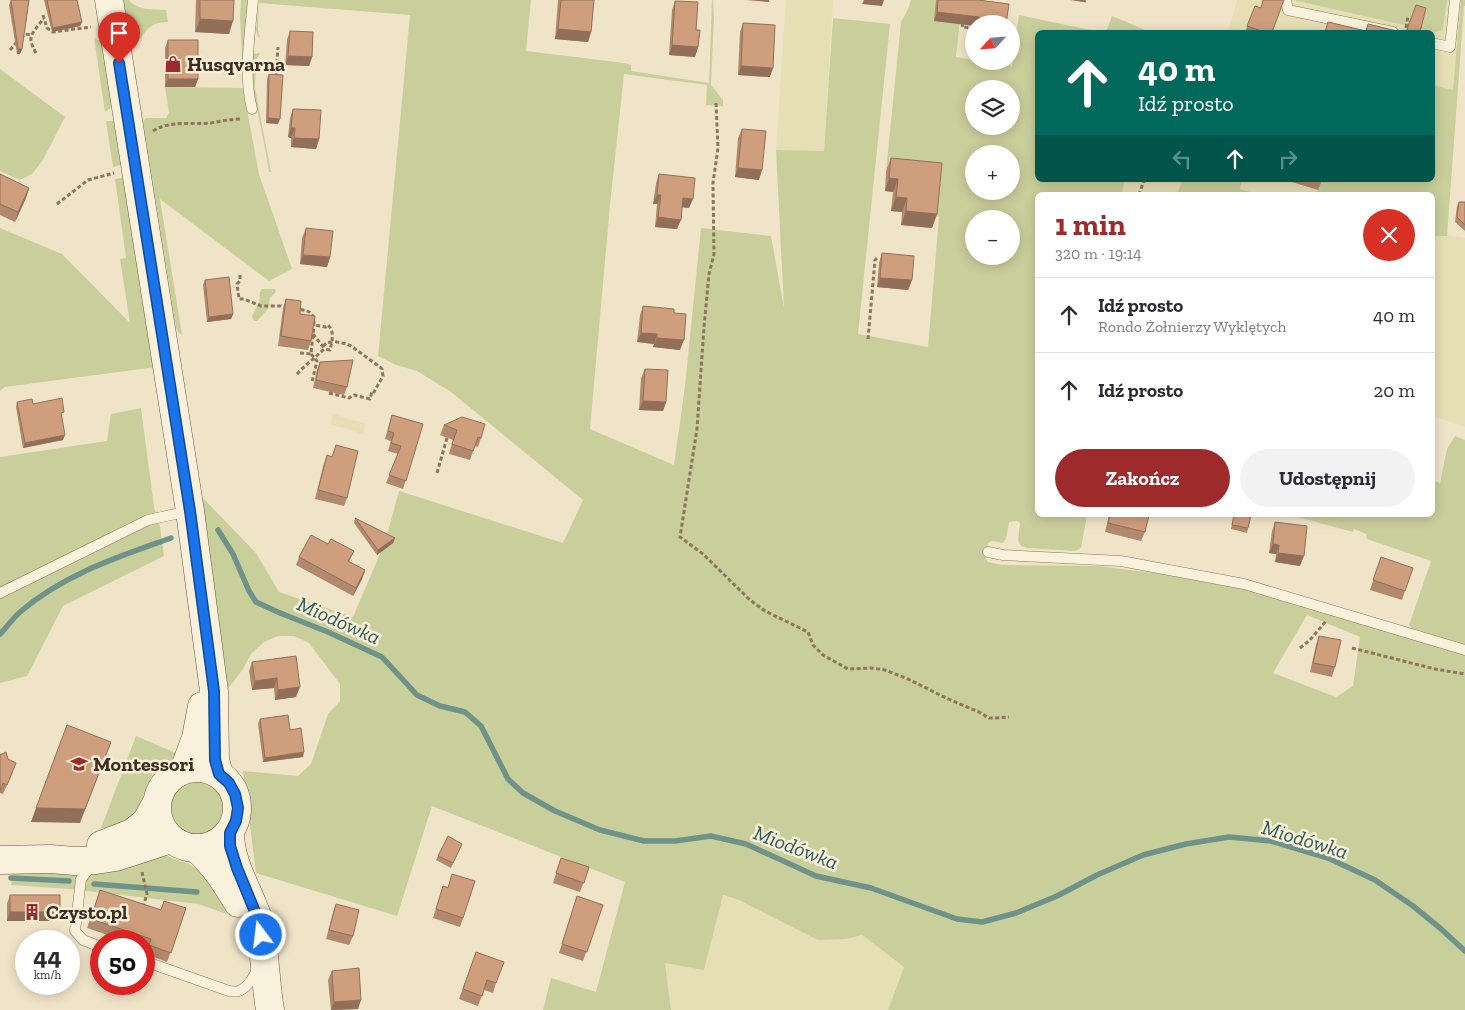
<!DOCTYPE html>
<html lang="pl">
<head>
<meta charset="utf-8">
<style>
  :root { --surface:#fff; --page:#f2f2f3; --text:#2b2b33; --muted:#7c7c81; --line:#e1e1e2; --accent:#9e2a2b }
  body { margin:0; font-family:"Zilla Slab",serif; background:var(--page); color:var(--text); height:100vh; display:flex; flex-direction:column; font-size:19px; white-space:nowrap }
  * { box-sizing:border-box; margin:0 }
  p { font-size:16px; color:var(--muted) }
  .icon { flex:none; width:28px; height:28px; fill:none; stroke:currentColor; stroke-width:2; stroke-linecap:round; stroke-linejoin:round }
  .map { position:relative; flex:1; overflow:hidden }
  .drawer { position:absolute; left:1035px; top:192px; width:400px; height:325px; display:flex; flex-direction:column; background:var(--surface); border-radius:8px; box-shadow:0 2px 12px #0003 }
  .drawer>* { flex:none }
  .guide { position:absolute; left:1035px; top:30px; width:400px; height:152px; border-radius:8px; box-shadow:0 2px 12px #0003; background:#00695c; color:#fff; overflow:hidden }
  .needle { width:32px; rotate:244deg }
  .fabs { position:absolute; left:965px; top:15px; display:grid; gap:10px }
  .fabs a { display:grid; place-items:center; width:55px; height:55px; border-radius:50%; background:var(--surface); box-shadow:0 2px 12px #0003; font-size:25px }
  .speed { position:absolute; left:15px; top:930px; display:flex; gap:10px; font-size:25px; font-weight:700; text-align:center }
  .speed>* { display:grid; place-content:center; width:65px; height:65px; border-radius:50%; background:var(--surface); box-shadow:0 2px 12px #0003; line-height:1 }
  .speed small { font-size:12px; font-weight:400 }
  .speed .limit { border:8px solid #d22; background:#fff; color:#111 }
  .pin { position:absolute; display:grid; place-items:center; width:42px; height:42px; color:#fff; margin:-51px -21px; border-radius:50% 50% 50% 0; rotate:-45deg; box-shadow:0 0 5px #0007 }
  .pin .icon { rotate:45deg }
  .me { position:absolute; width:55px; margin:-28px; rotate:345deg; stroke-linejoin:round; filter:drop-shadow(0 0 4px #0008) }
  .turn { display:flex; align-items:center; gap:18px; height:105px; padding:0 20px; font-size:22px }
  .turn .icon { width:65px; height:65px; stroke-width:2.5 }
  .turn b { display:block; font-size:35px; line-height:42px }
  .lanes { display:flex; align-items:center; height:48px; padding:0 20px; background:#0003; justify-content:center; gap:25px; direction:ltr }
  .lanes .off { opacity:.35 }
  .round { display:grid; place-items:center; flex:none; width:52px; height:52px; border-radius:26px; background:var(--page) }
  .head { display:flex; align-items:center; justify-content:space-between; height:85px; padding:0 20px }
  h1 { font-size:30px; font-weight:700; line-height:38px; color:var(--accent) }
  .cta { display:flex; gap:10px; margin-top:auto; padding:10px 20px }
  .cta a { flex:1; height:58px; border-radius:30px; background:var(--accent); color:#fff; font-size:20px; font-weight:700; line-height:58px; text-align:center }
  .cta a+a { background:var(--page); color:var(--text) }
  ul { padding:0; list-style:none }
  li { display:flex; align-items:center; gap:15px; height:75px; padding:0 20px; border-top:1px solid var(--line) }
  li div { flex:1 }
  li b { display:block; font-size:19px }
  li em { font-style:normal }
  .map>svg:first-child { display:block }
</style>
</head>
<body>
<div class="map">
<svg width="1465" height="1010" viewBox="0 0 1465 1010">
  <rect width="100%" height="100%" fill="#f0e4c8"/>
  <path fill="#e6deb5" d="M786,0h47l-9,152 -48,-2z
    M1237,0h223l4,1 -17,234 18,3v189l-32,-11 -1,-221h-311l4,-15h307v-148h-204z
    M333,414l33,10 -3,10 -33,-10z
    M722,895l124,44 16,-4 42,32 -16,43h-217l-6,-47 39,7z"/>
  <path fill="#c9cf9b" fill-rule="evenodd" d="M123,0h6c9,11 24,9 37,10l2,12c-21,0 -23,12 -34,25l-3,-2z
    M241,0h7l-5,73 -3,-57z
    M259,0h272l-5,51 98,12 7,2v6l78,12 3,-83h1l1,17 -3,68 12,15v6l-17,-1 1,-20 -83,-11 -14,131 -20,224 84,36 11,-79 16,-158 70,8 13,72 -8,-158 48,1 9,-133 57,6 -32,310 70,13 11,-130 -6,-2 -47,-44 15,-149 7,-13 3,-9h51l-6,57 18,3v1l38,5 7,-51 81,17h-62v148h87l-4,15h-83v320h49l-6,33 -6,3 -48,-3 -6,-2 -3,-6 2,-17 -3,-2 -8,1 -3,17 -3,4 -11,-2 -4,2 -2,16 2,3 14,3 96,1 80,10 66,13 221,65v356h-577l16,-43 -42,-32 -16,4 -28,1 -79,-40 -16,-5 -19,75 -39,-7 6,47h-128l8,-32 45,14 29,-110 -193,-76 -35,110 -141,-43 -13,-102 55,5 13,-12 17,-50 12,-13v-17l-31,-41 -15,-7h-16l-14,6 -13,12 -8,15 -15,20 -26,-192 54,56 23,39 74,25 32,-75 14,-51 164,52 20,-43 -132,-108 -34,-21 -21,-6 -18,-9 32,-341 -151,-12 -1,27 2,8 -2,-1 -2,-7zM974,89h37v37h-37zM974,154h37v37h-37zM974,219h37v37h-37zM1307,615l53,22 -7,49 -17,11 -63,-24z
    M1293,0h154l-4,29 -2,2 -6,1z
    M1461,0h4v6h-1l-17,230h-14l-1,-41h-116l5,-15h111l1,-95 20,5z
    M1112,16l38,16h-44z
    M94,38l8,4 12,63 -9,7z
    M260,53l-4,7 -1,28 16,84h-2l-6,-34 -11,-53 -1,-13 2,-18z
    M0,69l65,48 -22,43 -11,14 -12,6 -20,-9z
    M165,87l78,1 16,86 33,95 -23,12 -109,-82 22,136 -4,-3 -2,-5 -33,-206 3,-3h20l3,-5z
    M106,121h11l7,43 -11,3z
    M121,178h5l30,189 -151,20 -5,4v-163l62,26 68,69 -10,-64 6,-1 -11,-79z
    M1182,180h60l-2,9 20,6h-83z
    M262,289h13l1,3 -6,6 -2,11 -11,12h-3l-2,-5 7,-14 1,-10z
    M141,408l13,99 6,20 4,29 -101,50 -36,70 -27,7v-226l107,-16 4,-27z
    M1455,436l10,4v206l-53,-17 -3,-4 22,-64 -64,-22 -1,-5 -12,-5 -1,3 -63,-17h142l1,-35 7,3 7,-34z
    M136,736l42,18 -26,21 -13,32 -18,21h-20z
    M169 808a29 29 0 1 1 58 0a29 29 0 1 1-58 0Z
    M163,855l26,9 20,13 18,37 -29,-10 -128,-15 -59,-4 2,-12z"/>
  <g fill="none" stroke-linecap="round" stroke-linejoin="round">
    <path stroke="#6f938a" stroke-width="5.5" d="M218,530l15,24 16,37 7,11 24,11 48,19 54,25 35,38 23,11 25,6 16,14 27,53 15,14 32,18 45,19 44,11h31l36,-5 35,8 70,32 55,12 86,31 25,3 34,-9 41,-17 40,-21 46,-20 43,-11 43,-7 42,4 57,17 47,22 38,26 27,22 25,23
      M0,634c7,-7 13,-16 20,-22 44,-38 98,-55 151,-74
      M11,878l58,3
      M94,884l103,8"/>
    <g stroke="#8d765c" stroke-width="11">
      <path id="lane" d="M1286,0l2,10 105,22
        M1432,43l18,4 5,-47
        M252,109c-9,-35 -2,-74 1,-109
        M988,552l15,3 118,6 123,23 221,66
        M0,593l148,-73 41,-9
        M93,867l-5,3 -7,9 -6,52 8,9 18,7
        M144,961l85,30c3,0 7,1 10,0 8,-3 17,-16 18,-24"/>
    </g>
    <g stroke="#6f573f" stroke-width="29">
      <path id="secondary" d="M109,0l81,511 24,180 1,69 4,14
        M157 808a40 40 0 1 1 80 0a40 40 0 1 1-80 0Z
        M184,770l12,-32 6,-32
        M230,833c0,24 12,47 22,70 2,6 5,12 7,18 6,29 6,59 11,89
        M101,845l31,-12 14,-11 11,-20
        M197,849c18,16 29,34 41,54
        M0,860l50,-1 25,2 21,-1 20,-3 55,-18"/>
    </g>
    <path stroke="#8d765c" stroke-width="3" stroke-dasharray="4 2.5" stroke-linecap="butt" d="M1084,2l1,-2
      M43,15l4,13 6,4 38,-5
      M963,23l-1,4 12,1
      M1406,28l2,-12
      M21,38l4,-4 6,1
      M10,50l7,-8
      M36,53c-10,-18 -4,-18 7,-34h1
      M276,76l2,-29
      M716,103l2,45 -5,35 1,71 -5,20 -5,53 -7,102 -17,108 23,17 47,46 15,11 43,21 5,13 10,10 25,14 24,-1 13,2 23,9 38,19 33,14 10,6h8l12,-1
      M153,131c17,-11 38,-6 58,-8 10,-2 20,-4 31,-4
      M1139,195l5,-15
      M57,204l31,-24 26,-7
      M240,275v6l-3,3 2,15h5l17,7h20l6,2
      M313,334l11,14v1
      M868,339l7,-79 3,-3
      M323,346l5,-4 4,1
      M300,353l11,1 3,-29
      M311,354l6,7 -5,21
      M297,374c8,-9 18,-16 27,-25l6,1c2,-9 5,-18 -2,-25l-2,2 -12,-2c0,-13 -4,-14 -16,-16
      M329,393l20,5 5,-3 16,4 2,-8 2,1 9,-16 -1,-7 -2,-2 -29,-21 -4,-2 -15,-3
      M437,473l10,-35
      M1300,648l10,-8 16,-19
      M1352,648l83,21 30,5
      M142,872l5,22 -4,13"/>
    <use href="#lane" stroke="#faf1dc" stroke-width="10"/>
    <use href="#secondary" stroke="#faf1dc" stroke-width="28"/>
  </g>
  <path fill="#b2896c" d="M11,0l11,49 -2,5h-3l-8,-49z
    M44,0h33l5,22 -2,4 -28,6z
    M196,0h38l-5,34 -34,-2z
    M558,0h36l-3,32 -3,10 -33,-3z
    M936,0h42l28,24h-32l-40,-3z
    M675,1l21,29 2,17 -3,10 -26,-2 3,-45z
    M1255,6l17,26h-27z
    M743,23l27,54 -32,-2 2,-43z
    M290,31l22,26 -3,9 -24,-1 2,-25z
    M168,40l30,39 -3,8h-30v-39z
    M269,74l9,50 -12,-1 1,-44z
    M293,109l26,30 -3,10 -25,-2v-9l-3,-1 2,-19z
    M742,129l17,51 -24,-3 3,-39z
    M891,158l46,56 -5,14 -31,-3 1,-13 -11,-1 2,-19 -8,-1 1,-20z
    M0,174l29,14 -3,10 -11,24 -15,-7z
    M659,174l30,34 -7,-1 -5,22 -22,-2 2,-23h-4l3,-21z
    M1285,180h37l-4,10z
    M1459,202h6v29l-10,-9 2,-16z
    M306,228l24,29 -3,10 -27,-3 2,-26z
    M882,253l30,27 -4,10 -31,-3 2,-24z
    M205,280l28,34 -2,5 -24,3 -4,-37z
    M286,299l14,15 11,27 -3,9 -30,-4 5,-38z
    M643,306l31,7 6,37 -27,-3 1,-3 -17,-2 3,-27z
    M320,362l27,25 -3,8 -31,-7 4,-18z
    M645,369l21,33 -3,9 -24,-1 2,-32z
    M17,402l16,2 30,13h-1l1,23 -40,8 -7,-41z
    M392,415l31,9 -20,65 -17,-6 12,-29 -10,-3 3,-10 -6,-2z
    M444,425l37,13 -3,9 -3,-1 -5,14 -21,-6 4,-14 -13,-5z
    M336,445l11,53 -3,8 -29,-7 9,-36 3,-8 5,2z
    M1109,515h40l-4,17 -4,9 -36,-9z
    M1234,515h17l-4,18 -16,-4z
    M355,518l40,20 -2,5 -16,12 -23,-32z
    M1275,522l25,44 -25,-4 1,-8 -7,-1 3,-22z
    M328,544l26,7 -5,11 16,8 -3,9 -9,17 -57,-31 3,-8z
    M1381,557l24,34 -3,9 -32,-10z
    M1319,636l16,31 -3,10 -22,-5 6,-27z
    M296,656v41l-21,3 -1,-12 -22,2 -3,-19 3,-9z
    M260,719l43,38 -40,5 -5,-38z
    M0,755l8,4 5,13 -10,22 -3,-1z
    M462,844l-11,24 -15,-8 2,-4z
    M561,858l28,9 -9,25 -27,-9z
    M443,886l5,1 15,31 -3,9 -27,-9z
    M100,890l61,20 25,-2 -19,54 -21,-8 2,-5 -4,-2v-6h-18l-39,-13z
    M10,895l50,17 -3,9h-50v-17z
    M577,896l26,9 -20,56 -24,-8z
    M336,904l17,32 -4,9 -23,-6 7,-26z
    M476,952l20,31 -3,10 -9,-3 -6,16 -19,-7z
    M332,971l26,38 -27,1 -3,-30z"/>
  <path fill="#916f58" d="M746,0h23v2z
    M864,0h20l-2,6 -20,-2z
    M1070,0h14l-1,2z
    M937,12l42,5 -3,7h-2v2l-40,-5z
    M200,19l33,2 -4,13 -34,-2z
    M82,22l-2,4 -28,6 1,-4z
    M558,29l33,3 -3,10 -33,-3z
    M672,45l26,2 -3,10 -26,-2z
    M18,49h4l-2,5h-3z
    M288,56l24,1 -3,9 -24,-1z
    M741,66l32,2 -3,9 -32,-2z
    M168,79h30l-3,8h-30z
    M268,118l12,1 -2,5 -12,-1z
    M291,128h4l-4,10 -3,-1z
    M294,138l25,1 -3,10 -25,-2z
    M738,168l24,2 -3,10 -24,-3z
    M889,178l9,1 -5,13 -8,-1z
    M29,188l-3,10 -11,24 3,-10z
    M657,195h4l-4,9h-4z
    M896,197l11,1 -5,14 -11,-1z
    M683,198l10,1 -4,9 -9,-1z
    M906,211l31,3 -5,14 -31,-3z
    M658,217l23,3 -4,9 -22,-2z
    M303,255l27,2 -3,10 -27,-3z
    M880,278l32,2 -4,10 -31,-3z
    M233,314l-2,5 -24,3 2,-5z
    M641,333l16,1 -3,10 -17,-2z
    M657,338l27,2 -4,10 -27,-3z
    M643,401l23,1 -3,9 -24,-1z
    M65,435l-2,5 -40,8 2,-5z
    M395,538l-2,5 -16,12 1,-5z
    M1273,544l6,1 -3,9 -7,-1z
    M1278,553l26,3 -4,10 -25,-4z
    M365,570l-3,9 -9,17 3,-8z
    M277,678l-3,10 -22,2 3,-9z
    M300,687l-4,10 -21,3 3,-10z
    M111,742l-31,81 -49,-1 5,-14z
    M304,752l-1,5 -40,5 2,-4z
    M10,912h50l-3,9h-50z
    M361,1000l-3,9 -27,1 3,-8z"/>
  <path fill="#cf9f7d" stroke="#916f58" d="M11,0h18l-7,49h-4z
    M47,0h30l5,22 -29,6z
    M200,0h34l-1,21 -33,-2z
    M561,0h33l-3,32 -33,-3z
    M938,0h40l31,4 -3,20h-28l1,-7 -42,-5z
    M1263,0h21l-12,32h-8l-17,-6 8,-20 6,2z
    M675,1l23,1 -2,28h4l-2,17 -26,-2z
    M1416,5l10,3 -6,24h-14z
    M1328,22l38,9 2,-7 33,8h-76z
    M743,23l32,2 -2,43 -32,-2z
    M290,31l23,1 -1,25 -24,-1z
    M168,40h30v39h-30z
    M1432,41h3l-3,10z
    M269,74l14,1 -3,44 -12,-1z
    M293,109l28,1 -2,29 -25,-1 1,-10h-4z
    M742,129l24,2 -4,39 -24,-2z
    M891,158l51,5 -5,51 -31,-3 1,-13 -11,-1 2,-18 -9,-1z
    M0,174l29,14 -11,24 -18,-8z
    M659,174l36,4 -2,21 -10,-1 -2,22 -23,-3 3,-22h-4z
    M1459,202h6v23l-8,-8z
    M306,228l27,3 -3,26 -27,-2z
    M882,253l32,3 -2,24 -32,-2z
    M229,277l4,37 -24,3 -4,-37z
    M286,299l15,2 -1,13 15,2 -4,25 -30,-5z
    M643,306l31,3v4l12,1 -2,26 -27,-2v-4l-16,-1z
    M353,360l-6,27 -31,-7 4,-18z
    M645,369l23,1 -2,32 -23,-1z
    M62,398l2,14 -3,1 4,22 -40,8 -8,-41 15,-3 1,5z
    M392,415l31,9 -17,57 -17,-6 12,-29 -10,-3 3,-10 -6,-2z
    M462,417l23,7 -4,14 -3,-1 -5,14 -21,-7 5,-14 -13,-5z
    M336,445l22,6 -11,47 -29,-8 9,-35 5,2z
    M1110,515h39l-4,17 -37,-9z
    M1234,515h17l-3,13 -16,-3z
    M355,518l40,20 -17,12z
    M1275,522l32,4 -3,30 -26,-3 1,-8 -6,-1z
    M311,535l17,9 3,-5 23,12 -6,10 17,9 -9,18 -57,-31z
    M1381,557l32,11 -8,23 -32,-11z
    M1319,636l22,4 -6,27 -22,-4z
    M296,656l4,31 -22,3 -1,-12 -22,3 -3,-19z
    M288,715l2,15 11,-2 3,24 -39,6 -5,-39z
    M67,725l44,17 -26,67 -49,-1z
    M6,752l2,7 8,4 -9,22 -4,-2 -3,8v-36z
    M448,836l14,8 -9,19 -15,-7z
    M561,858l28,9 -5,16 -28,-10z
    M452,874l23,7 -12,37 -27,-9 7,-23 5,2z
    M100,890l61,20 3,-9 22,7 -15,45 -22,-8 2,-6 -60,-20z
    M10,895h50v17h-50z
    M577,896l26,9 -16,47 -25,-8z
    M336,904l23,6 -6,26 -24,-6z
    M476,952l28,10 -8,21 -9,-3 -5,16 -19,-7z
    M359,968l2,32 -27,2 -2,-31z"/>
  <g fill="none" stroke-linecap="round" stroke-linejoin="round">
    <g stroke="#114b97" stroke-width="12">
      <path id="route" d="M119,63l71,448 24,180 1,69 4,14 10,9 6,11 3,14 -2,13 -6,12v13l7,22 21,51 3,16"/>
    </g>
    <use href="#route" stroke="#1a73e8" stroke-width="9"/>
  </g>
  <defs>
    <g id="shop-bare" transform="scale(1.35)"><path d="M-5-2.5h2.3a2.7 3.5 0 0 1 5.4 0H5L5.5 6h-11ZM-1.5-2.5h3a1.5 2.3 0 0 0-3 0Z" fill="#9e2a2b" stroke="#f7eed8" stroke-width="2.5" paint-order="stroke"/></g>
    <g id="school-bare" transform="scale(1.35)"><path d="M0-5L7-2L0 1L-7-2ZM-4 1L0 2.5L4 1V4Q0 6-4 4Z" fill="#9e2a2b" stroke="#f7eed8" stroke-width="2.5" paint-order="stroke"/></g>
    <g id="building-bare" transform="scale(1.35)"><path d="M-4-6H4V6H1V3H-1V6H-4ZM-2.5-4.3h1.7v1.8h-1.7ZM.8-4.3h1.7v1.8H.8ZM-2.5-1h1.7V.8h-1.7ZM.8-1h1.7V.8H.8Z" fill="#9e2a2b" stroke="#f7eed8" stroke-width="2.5" paint-order="stroke"/></g>
  </defs>
  <g fill-rule="evenodd">
    <use href="#shop-bare" x="173" y="64"/>
    <use href="#school-bare" x="79" y="764"/>
    <use href="#building-bare" x="32" y="912"/>
  </g>
  <g text-anchor="middle" dominant-baseline="central" stroke-width="5" stroke-linejoin="round" paint-order="stroke">
    <g font-size="20" font-weight="bold" fill="#3d2e20" stroke="#f7eed8" text-anchor="start">
      <text x="187" y="64">Husqvarna</text>
      <text x="93" y="764">Montessori</text>
      <text x="46" y="912">Czysto.pl</text>
    </g>
    <g font-size="21" font-style="italic" fill="#2f5d5a" stroke="#f7eed8">
      <text transform="translate(339 620) rotate(24)">Miodówka</text>
      <text transform="translate(1305 839) rotate(17)">Miodówka</text>
      <text transform="translate(796 847) rotate(21)">Miodówka</text>
    </g>
  </g>
</svg>
<div class="fabs">
<a><svg class="needle" viewBox="-14 -14 28 28"><path d="M0-13l5 13h-10z" fill="#e53935"/><path d="M0 13l5-13h-10z" fill="#7c7c81"/></svg></a>
<a><svg class="icon" aria-label="layers" viewBox="0 0 24 24"><path d="M12 4l9 5-9 5-9-5zM3 14l9 5 9-5"/></svg></a>
<a>+</a>
<a>−</a>
</div>
<div class="speed"><div>44<small>km/h</small></div><div class="limit">50</div></div>
<div class="pin" style="left:119px;top:63px;background:#d93025"><svg class="icon" aria-label="arrive" viewBox="0 0 24 24"><path d="M6 21V4h12l-3 4 3 4H6"/></svg></div>
<svg class="me" style="left:261px;top:935px" viewBox="-20 -20 40 40"><circle r="17" fill="#1a73e8" stroke="#fff" stroke-width="3"/><path d="M0-11L8 9 0 5-8 9z" fill="#fff"/></svg>
<div class="guide">
<div class="turn"><svg class="icon" aria-label="ahead" viewBox="0 0 24 24"><path d="M12 20V5M6 11l6-6 6 6"/></svg><div><b>40 m</b>Idź prosto</div></div>
<div class="lanes"><svg class="icon off" aria-label="left" viewBox="0 0 24 24"><path d="M17 20v-9H6M10 6l-5 5 5 5"/></svg><svg class="icon" aria-label="ahead" viewBox="0 0 24 24"><path d="M12 20V5M6 11l6-6 6 6"/></svg><svg class="icon off" aria-label="right" viewBox="0 0 24 24"><path d="M7 20v-9h11M14 6l5 5-5 5"/></svg></div>
</div>
<section class="drawer">
<div class="head"><div><h1>1 min</h1><p>320 m · 19:14</p></div><a class="round" style="background:#d93025;color:#fff"><svg class="icon" aria-label="close" viewBox="0 0 24 24"><path d="M6 6l12 12M18 6L6 18"/></svg></a></div>
<ul>
<li><svg class="icon" aria-label="ahead" viewBox="0 0 24 24"><path d="M12 20V5M6 11l6-6 6 6"/></svg><div><b>Idź prosto</b><p>Rondo Żołnierzy Wyklętych</p></div><em>40 m</em></li>
<li><svg class="icon" aria-label="ahead" viewBox="0 0 24 24"><path d="M12 20V5M6 11l6-6 6 6"/></svg><div><b>Idź prosto</b></div><em>20 m</em></li>
</ul>
<div class="cta"><a>Zakończ</a><a>Udostępnij</a></div>
</section>
</div>
</body>
</html>
